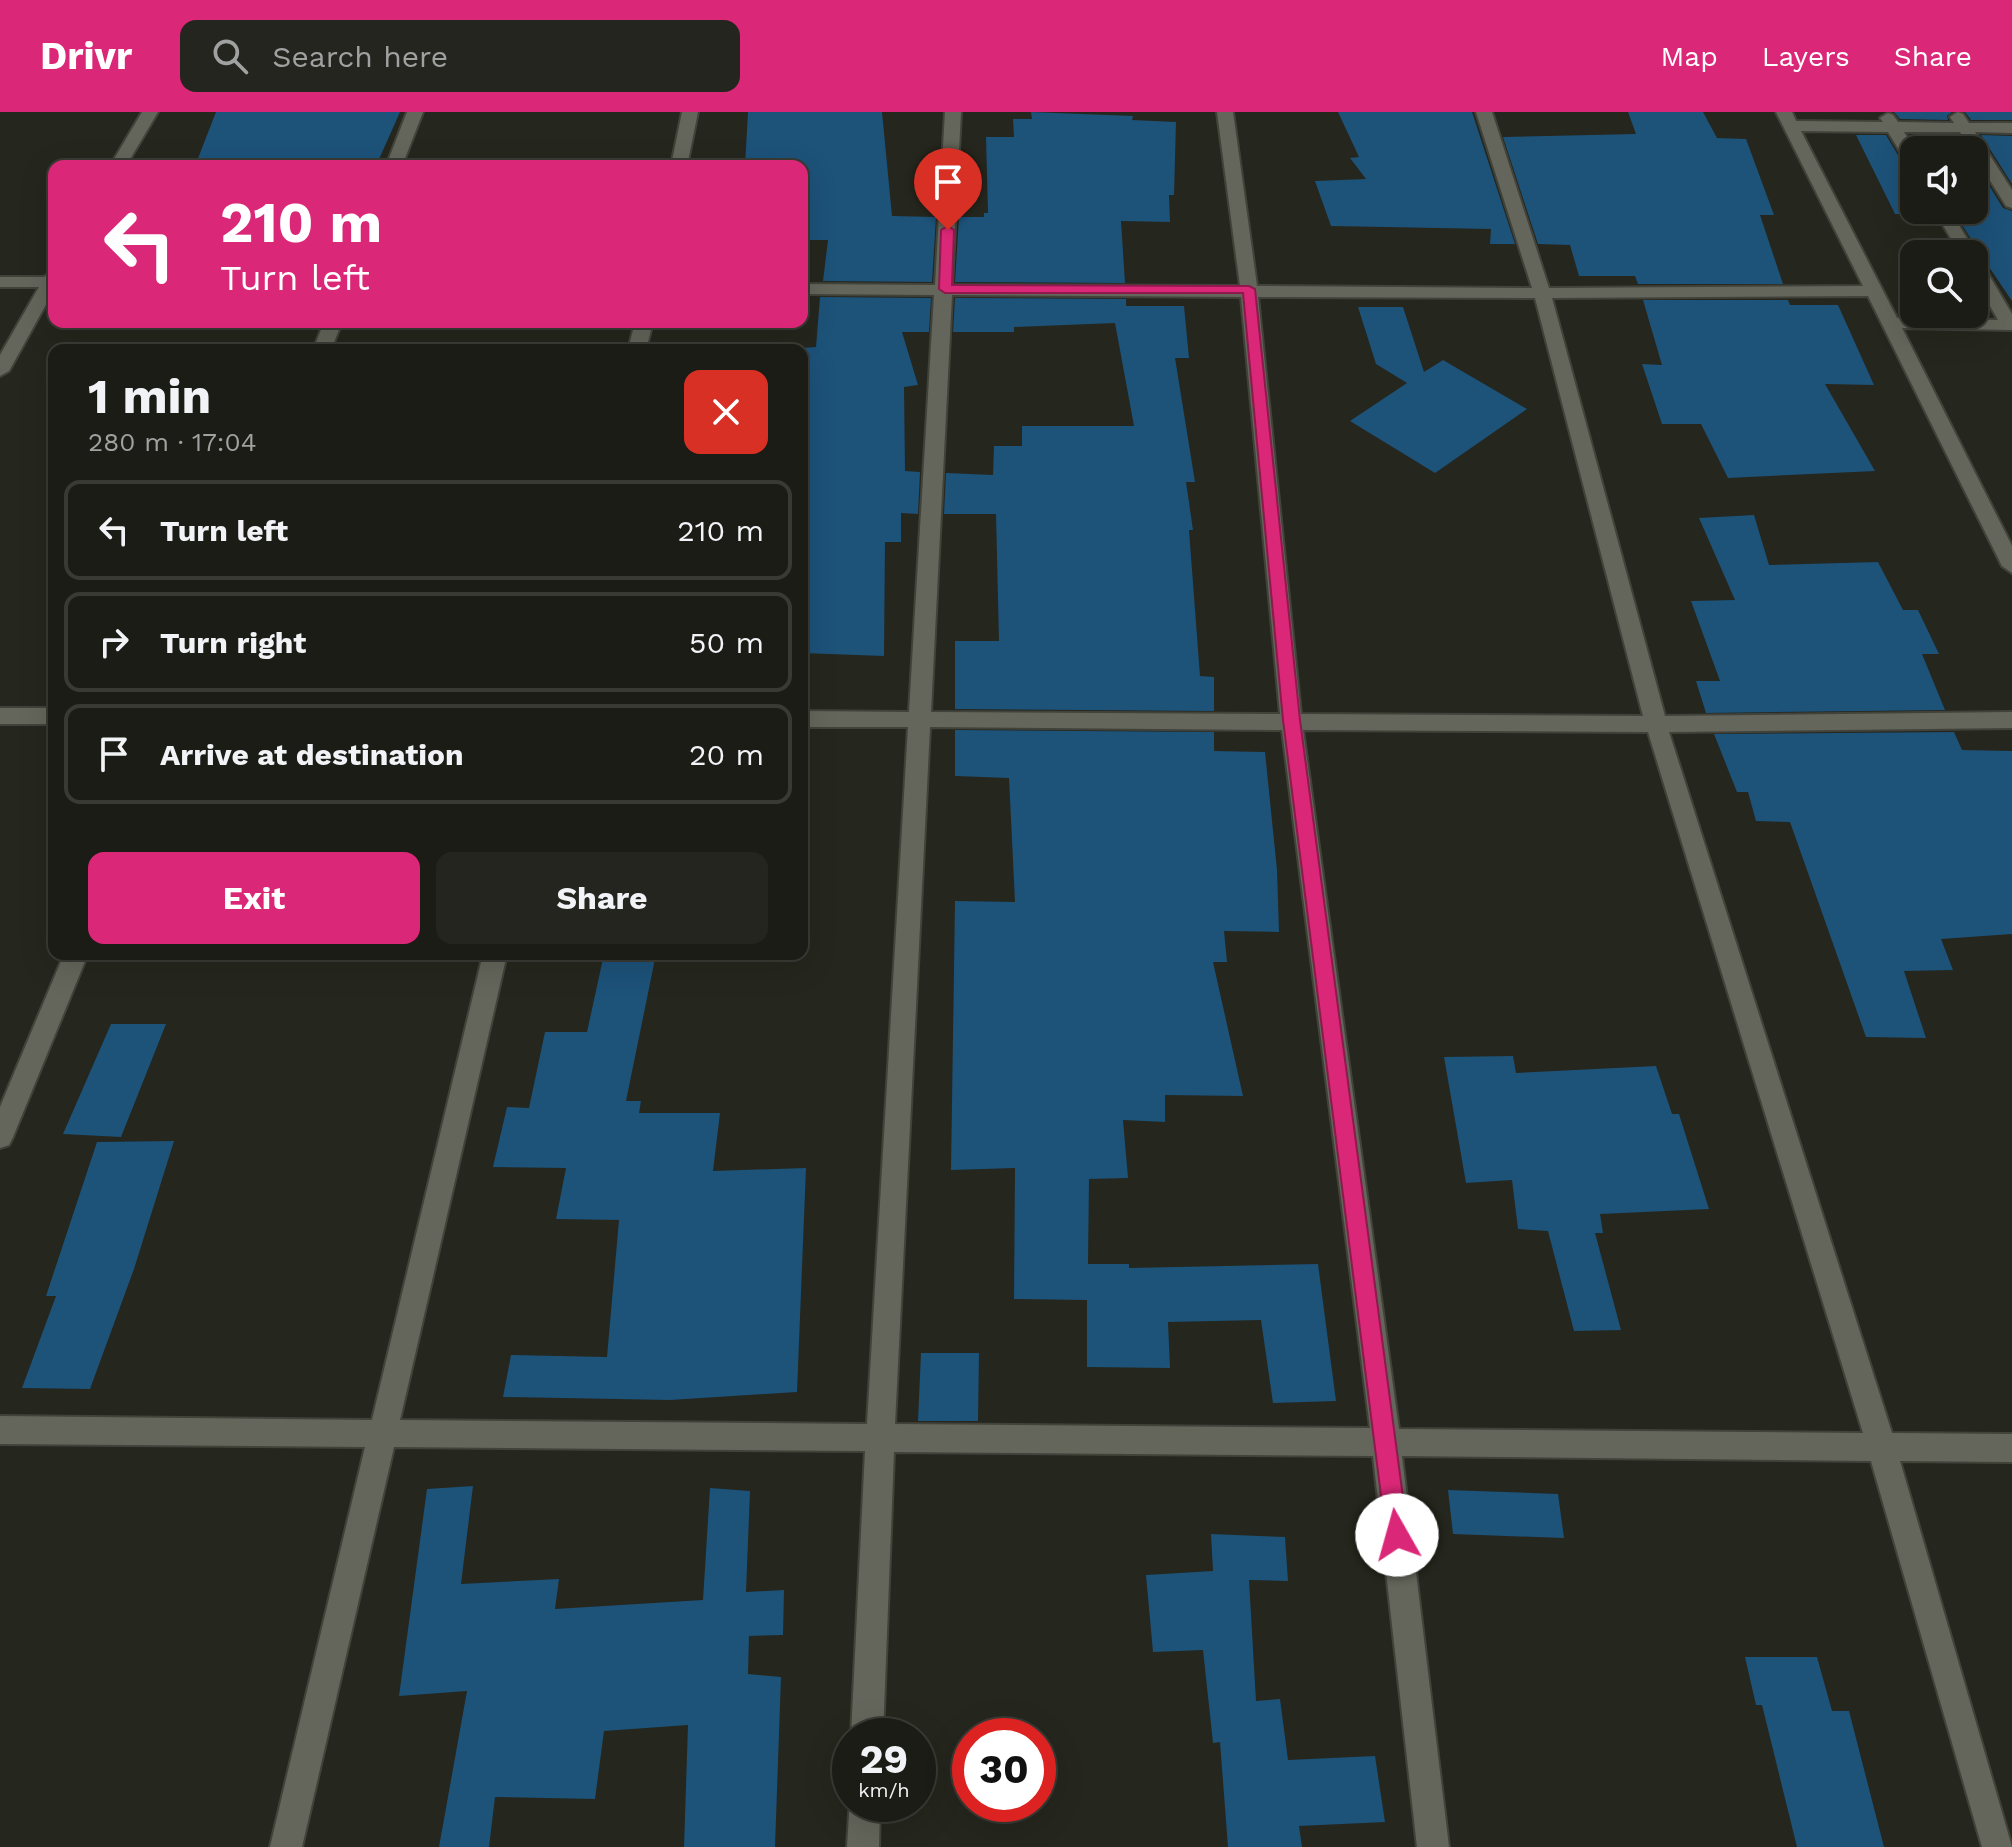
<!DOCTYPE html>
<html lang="en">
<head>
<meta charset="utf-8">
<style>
  :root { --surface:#1c1c16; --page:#25251f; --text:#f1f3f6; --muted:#a0a1a1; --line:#3a3a35; --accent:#db2777 }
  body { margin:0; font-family:"Work Sans",sans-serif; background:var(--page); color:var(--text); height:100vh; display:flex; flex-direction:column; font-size:30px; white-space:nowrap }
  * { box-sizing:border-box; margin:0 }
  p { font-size:26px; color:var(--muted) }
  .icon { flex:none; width:44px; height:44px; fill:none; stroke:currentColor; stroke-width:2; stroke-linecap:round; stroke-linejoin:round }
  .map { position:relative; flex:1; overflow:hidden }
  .side { position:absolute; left:48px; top:232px; width:760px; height:616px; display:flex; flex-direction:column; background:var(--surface); border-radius:16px; box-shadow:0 8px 32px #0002,0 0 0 2px var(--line) }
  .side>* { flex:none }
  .top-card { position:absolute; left:48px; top:48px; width:760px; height:168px; border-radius:16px; box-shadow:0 8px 32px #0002,0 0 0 2px var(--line); background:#db2777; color:#fff; overflow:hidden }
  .controls { position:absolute; left:1900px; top:24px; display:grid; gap:16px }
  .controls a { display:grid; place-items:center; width:88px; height:88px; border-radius:16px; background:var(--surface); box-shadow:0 8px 32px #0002,0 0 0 2px var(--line); font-size:40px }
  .speed { position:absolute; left:832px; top:1606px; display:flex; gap:16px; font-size:40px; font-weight:700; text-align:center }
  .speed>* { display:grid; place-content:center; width:104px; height:104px; border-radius:50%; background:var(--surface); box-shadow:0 8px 32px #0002,0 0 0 2px var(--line); line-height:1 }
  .speed small { font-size:20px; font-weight:400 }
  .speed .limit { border:12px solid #d22; background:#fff; color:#111 }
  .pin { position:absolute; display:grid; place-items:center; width:68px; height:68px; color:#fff; margin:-82px -34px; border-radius:50% 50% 50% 0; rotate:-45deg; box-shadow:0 0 8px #0007 }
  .pin .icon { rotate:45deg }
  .me { position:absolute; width:88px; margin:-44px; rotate:353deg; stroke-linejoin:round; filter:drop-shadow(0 0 6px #0008) }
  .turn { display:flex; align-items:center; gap:28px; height:168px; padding:0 40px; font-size:36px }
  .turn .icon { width:104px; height:104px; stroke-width:2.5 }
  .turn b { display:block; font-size:56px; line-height:68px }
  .round { display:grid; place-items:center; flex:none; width:84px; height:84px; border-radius:16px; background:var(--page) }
  .summary { display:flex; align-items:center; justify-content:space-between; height:136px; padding:0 40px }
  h1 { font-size:48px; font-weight:700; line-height:60px }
  .button { display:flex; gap:16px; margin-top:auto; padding:16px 40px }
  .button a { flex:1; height:92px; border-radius:16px; background:var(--accent); color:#fff; font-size:32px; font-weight:700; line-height:92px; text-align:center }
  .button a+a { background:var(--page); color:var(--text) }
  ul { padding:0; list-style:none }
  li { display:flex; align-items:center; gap:24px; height:100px; margin:0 16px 12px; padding:0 24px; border:4px solid var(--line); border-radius:16px }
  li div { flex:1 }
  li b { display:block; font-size:30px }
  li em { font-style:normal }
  header { display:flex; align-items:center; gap:48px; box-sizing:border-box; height:112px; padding:0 40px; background:var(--accent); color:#fff }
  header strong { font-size:38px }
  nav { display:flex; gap:44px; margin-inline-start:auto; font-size:28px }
  .search { width:560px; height:72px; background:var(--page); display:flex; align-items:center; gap:20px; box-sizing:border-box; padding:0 28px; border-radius:16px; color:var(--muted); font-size:30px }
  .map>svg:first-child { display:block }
</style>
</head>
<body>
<header>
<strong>Drivr</strong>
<div class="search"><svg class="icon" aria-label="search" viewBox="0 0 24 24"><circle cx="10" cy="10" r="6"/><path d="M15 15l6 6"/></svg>Search here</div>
<nav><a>Map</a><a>Layers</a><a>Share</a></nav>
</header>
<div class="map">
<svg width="2012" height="1735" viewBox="0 0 2012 1735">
  <rect width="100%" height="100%" fill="#25261d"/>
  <path fill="#1d5279" d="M216,0h184l-24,54h-181z
    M748,0h134l10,104 44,1 -4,65 -109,-1 5,-41h-26v-74h-57z
    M1031,0l102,4 -1,4 44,2 -2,73h-5l1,27 -49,-1 4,62 -170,-1 4,-65h25v-4h4l-2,-76h28l-1,-18h19z
    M1338,0h134l43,132h-25l1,-15 -160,-3 -16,-45 51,-2 -16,-21 9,-1z
    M1628,0h75l14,26 29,1 28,76h-14l23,69h-145l-3,-8h-56l-9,-31 -32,-1 -35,-107 133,-3z
    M1894,0h58l-5,4 1,4 -48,-1z
    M1965,0h47v8h-41z
    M1856,23h30l19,32 9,3v40h17l2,4h-38z
    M1909,23h49l9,15h-49z
    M1981,23l31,1v48z
    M1974,49l29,47 9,3v90l-29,-43 -5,-1 1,-5 -26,-42h21z
    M820,185l111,1 -2,34h-27l16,53 -14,2 1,84 15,1 -2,42 -17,-1v29h-16l-1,114 -82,-3v-305l14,-1z
    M955,186l171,1v7h58l5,52h-14l20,124h-9l7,48h-4l11,146 14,1v34l-259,-2v-68h44l-3,-127h-52l2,-41 47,2 1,-29h28v-20h112l-19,-103 -101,4v5h-61z
    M1643,188h145l2,5h48l36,80 -49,-1 50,87 -147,7 -27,-54h-39l-20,-60 20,1z
    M1358,195h45l21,65 19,-12 84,49 -92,64 -85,-52 57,-38 -31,-19z
    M1754,403l15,50 109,-3 25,48h15l21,44h-17l23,56 -239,3 -10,-32h24l-29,-80 44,-1 -36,-82z
    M955,618l259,2v19l51,1 12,118 2,62 -55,-1 3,31h-14l30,134 -78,-1v27l-42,-2 5,58 -39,1 -1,85h41v4l189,-4 18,137 -63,2 -12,-83 -93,2 2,46 -83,-1v-67l-73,-1 1,-131 -64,2 4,-269 60,1 -6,-124 -54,-2z
    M1954,620l8,18 50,1v183l-71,5 12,31 -49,1 22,67 -60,-1 -76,-215 -34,-1 -8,-29h-11l-23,-58z
    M604,842h52l-30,147h15l-2,12h81l-7,58 93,-3 -9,224 -127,8 -167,-3 8,-42 96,2 12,-137 -63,-1 10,-51 -73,-1 14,-60 22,1 16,-76h42z
    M111,912h55l-45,113 -58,-3z
    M1513,944l3,17 140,-7 16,48h7l30,95 -109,5 3,19h-8l26,97 -47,1 -26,-100 -30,-2 -6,-49 -46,3 -22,-126z
    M174,1029l-40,128 -44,120 -68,-1 34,-92h-10l51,-154z
    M921,1241h58l-1,68h-60z
    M473,1374l-12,98 98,-5 -4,30 148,-9 7,-112 40,3 -4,101 38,-2 -1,45 -34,1 -1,38 33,3 -6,170h-91l4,-122 -84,6 -9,68 -100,-2 -6,50h-50l28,-156 -68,5 28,-207z
    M1448,1378l110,4 6,44 -111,-4z
    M1211,1422l74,3 3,44 -39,-1 7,121 24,-2 8,61 87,-4 10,66 -86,4 3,21h-74l-8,-105 -7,1 -10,-93 -50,2 -7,-77 67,-4z
    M1745,1545h72l15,54h17l35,136h-87l-35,-142h-6z"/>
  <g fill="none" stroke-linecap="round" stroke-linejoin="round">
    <g stroke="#41433b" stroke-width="4">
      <path id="street" d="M142,0h16l-32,54h-16z
        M407,0h16l-21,54h-16z
        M682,0h16l-11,54h-16z
        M945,0h16l-9,173 288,1 -23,-174h16l24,174 275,2 -56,-176h16l57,176 314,-2 -87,-174h16l4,9 87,1 -3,-4 8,-5 5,2 5,7 56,1 -4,-6 8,-5 5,2 6,9h43v10l-37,-1 37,58v18l-6,-2 -32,-51v-5h-3l-11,-18h-56l11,18 -1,17 -6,-2 -20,-33 -87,-1 96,187 101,2 -24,-42v-19l6,1 32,54v16l-110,-2 110,218v27l-10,-7 -134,-270 -316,2 113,418 347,-4v16l-343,4 223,701 120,1v28l-112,-1 112,386h-30l-111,-386 -469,-5 47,391h-32l-44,-391 -479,-4 -11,284h-32l14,-285 -471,-4 -92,400h-32l95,-400 -365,-3v-28l372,4 111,-466h24l-107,466 467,4 41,-697h-106v-16l107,1 25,-417 -132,-1v-10l133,1zM952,183l289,2 39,417 -349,-2zM1258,185l277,1 108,418 -342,-2zM930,615l352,3 88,698 -475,-4zM1303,618l345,2 215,701 -464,-4z
        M1934,98h16l26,44 -2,3v-3h-14z
        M54,158v20l-45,81 -9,5v-21l39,-68h-39v-10h44z
        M324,210h18l-11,28h-18z
        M635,210h18l-7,28h-18z
        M0,596h54v16h-54z
        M64,842h24l-75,183 -4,8 -9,3v-41z
        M850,1687v5h30l-1,43h-32z"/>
    </g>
    <use href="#street" fill="#64665b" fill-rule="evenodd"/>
  </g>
  <path fill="#db2777" stroke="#8e194d" stroke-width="2" d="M948,114l6,4 -2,55 297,1 6,3 45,431 108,815 -3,8 -8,3 -8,-3 -3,-8 -103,-815 -40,-427h-298l-6,-4 2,-59z"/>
</svg>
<div class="controls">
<a><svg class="icon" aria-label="sound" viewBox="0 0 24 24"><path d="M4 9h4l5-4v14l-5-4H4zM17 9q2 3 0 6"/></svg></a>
<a><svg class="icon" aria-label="search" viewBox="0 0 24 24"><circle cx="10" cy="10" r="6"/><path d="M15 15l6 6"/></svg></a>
</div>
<div class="speed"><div>29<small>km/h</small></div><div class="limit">30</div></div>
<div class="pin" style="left:948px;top:118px;background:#d93025"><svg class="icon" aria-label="arrive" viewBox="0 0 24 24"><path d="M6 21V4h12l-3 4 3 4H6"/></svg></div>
<svg class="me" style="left:1397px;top:1423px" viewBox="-20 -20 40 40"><circle r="19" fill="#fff"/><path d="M0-13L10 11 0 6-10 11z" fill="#db2777"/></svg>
<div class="top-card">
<div class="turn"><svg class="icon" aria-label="left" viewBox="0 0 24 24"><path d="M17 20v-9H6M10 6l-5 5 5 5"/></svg><div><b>210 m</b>Turn left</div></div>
</div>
<section class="side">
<div class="summary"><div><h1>1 min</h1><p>280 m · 17:04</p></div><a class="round" style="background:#d93025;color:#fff"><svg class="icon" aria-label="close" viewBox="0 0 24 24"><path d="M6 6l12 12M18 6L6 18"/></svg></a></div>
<ul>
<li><svg class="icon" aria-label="left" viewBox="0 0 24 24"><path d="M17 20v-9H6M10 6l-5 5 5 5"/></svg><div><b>Turn left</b></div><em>210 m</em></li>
<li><svg class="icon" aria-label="right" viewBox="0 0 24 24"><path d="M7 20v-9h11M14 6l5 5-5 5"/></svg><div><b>Turn right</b></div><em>50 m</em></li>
<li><svg class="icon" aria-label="arrive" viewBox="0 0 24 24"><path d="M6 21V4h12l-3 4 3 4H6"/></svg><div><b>Arrive at destination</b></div><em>20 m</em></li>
</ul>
<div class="button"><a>Exit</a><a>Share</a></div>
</section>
</div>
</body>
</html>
